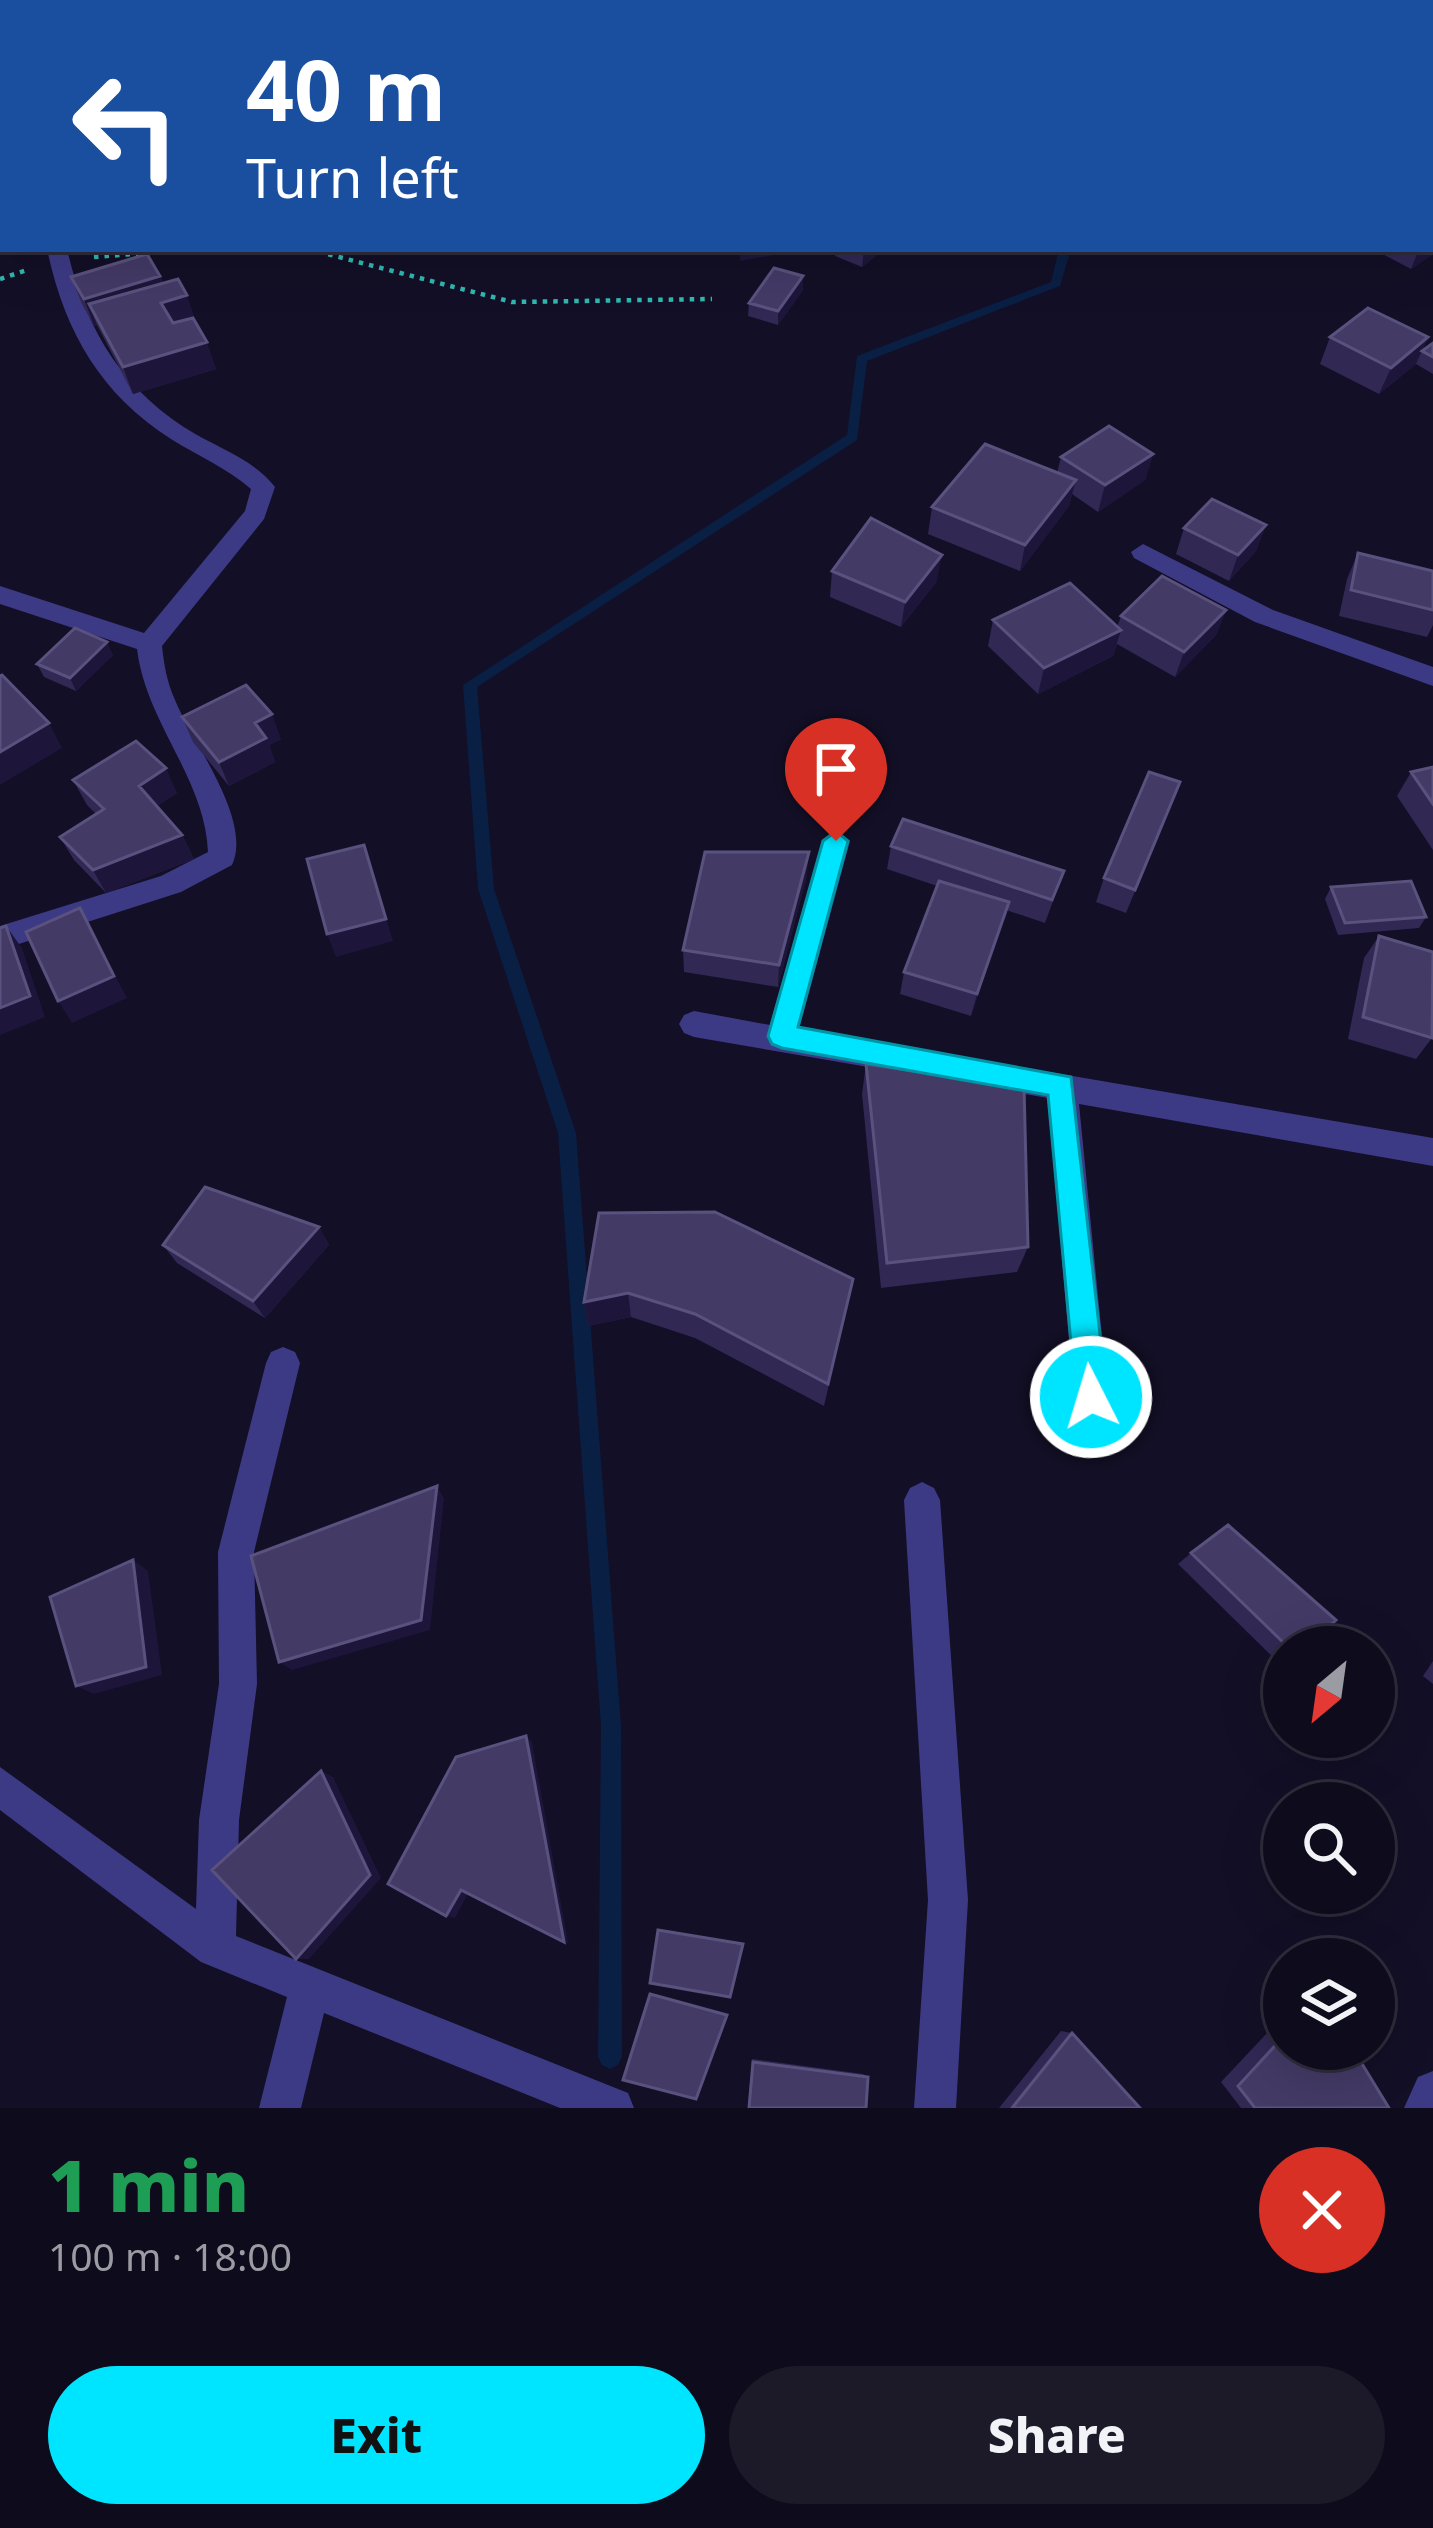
<!DOCTYPE html>
<html lang="en">
<head>
<meta charset="utf-8">
<style>
  :root { --surface:#0e0b1c; --page:#1c1929; --text:#f1f3f6; --muted:#9b9ba3; --line:#2e2b3b; --accent:#00e5ff }
  body { margin:0; font-family:"Noto Sans",sans-serif; background:var(--page); color:var(--text); height:100vh; display:flex; flex-direction:column; font-size:45px; white-space:nowrap }
  * { box-sizing:border-box; margin:0 }
  p { font-size:39px; color:var(--muted) }
  .icon { flex:none; width:66px; height:66px; fill:none; stroke:currentColor; stroke-width:2; stroke-linecap:round; stroke-linejoin:round }
  .map { position:relative; height:2108px; overflow:hidden }
  .panel { display:flex; flex-direction:column; background:var(--surface); flex:1 }
  .panel>* { flex:none }
  .banner { position:absolute; left:0px; top:0px; width:1434px; height:252px; box-shadow:0 12px 48px #0002,0 0 0 3px var(--line); background:#1a4fa0; color:#fff; overflow:hidden }
  .needle { width:78px; rotate:209deg }
  .fabs { position:absolute; left:1263px; top:1626px; display:grid; gap:24px }
  .fabs a { display:grid; place-items:center; width:132px; height:132px; border-radius:50%; background:var(--surface); box-shadow:0 12px 48px #0002,0 0 0 3px var(--line); font-size:60px }
  .pin { position:absolute; display:grid; place-items:center; width:102px; height:102px; color:#fff; margin:-123px -51px; border-radius:50% 50% 50% 0; rotate:-45deg; box-shadow:0 0 12px #0007 }
  .pin .icon { rotate:45deg }
  .me { position:absolute; width:132px; margin:-66px; rotate:355deg; stroke-linejoin:round; filter:drop-shadow(0 0 9px #0008) }
  .turn { display:flex; align-items:center; gap:42px; height:252px; padding:0 48px; font-size:54px }
  .turn .icon { width:156px; height:156px; stroke-width:2.5 }
  .turn b { display:block; font-size:84px; line-height:102px }
  .round { display:grid; place-items:center; flex:none; width:126px; height:126px; border-radius:63px; background:var(--page) }
  .head { display:flex; align-items:center; justify-content:space-between; height:204px; padding:0 48px }
  h1 { font-size:72px; font-weight:800; line-height:90px; color:#1e9e55 }
  .primary-button { display:flex; gap:24px; margin-top:auto; padding:24px 48px }
  .primary-button a { flex:1; height:138px; border-radius:72px; background:var(--accent); color:#111; font-size:48px; font-weight:800; line-height:138px; text-align:center }
  .primary-button a+a { background:var(--page); color:var(--text) }
  .map>svg:first-child { display:block }
</style>
</head>
<body>
<div class="map">
<svg width="1433" height="2108" viewBox="0 0 1433 2108">
  <rect width="100%" height="100%" fill="#130f26"/>
  <g fill="none" stroke-linecap="round" stroke-linejoin="round">
    <path fill="#0a1f44" fill-rule="evenodd" d="M655,0h10l1,3h-10z
      M1278,0h10l-2,3h-10z
      M0,218h3v7h-3z
      M1059,249h12l-11,37 -193,75 -10,79 -380,247 17,202 82,244 45,593 1,331 -4,8 -8,4 -8,-4 -4,-8 3,-331 -43,-593 -80,-244 -15,-204 384,-250 10,-79 194,-74z"/>
    <path stroke="#2fb8b0" stroke-width="4.5" stroke-dasharray="4.5 6" stroke-linecap="butt" d="M308,249l204,53 200,-3
      M94,257l106,-8
      M0,279l27,-9"/>
    <path fill="#3d3a85" fill-rule="evenodd" d="M281,0h22l-24,3z
      M1250,0h18l-20,3z
      M1315,0h18v3h-18z
      M1431,28h2v10h-2z
      M47,249h20c19,82 56,143 130,186 27,15 59,27 78,52l-11,32 -102,127c2,19 5,36 13,54 17,42 78,120 57,165l-51,27 -181,58v-24l161,-50 47,-24c-3,-74 -62,-129 -71,-203l-137,-45v-18l144,47 101,-122 6,-22c-24,-21 -53,-33 -80,-50 -71,-45 -107,-109 -124,-190z
      M1143,544l130,66 160,57v19l-178,-64 -121,-64 -3,-6z
      M836,830l14,11 -51,188 634,109v28l-354,-62 29,293 -5,12 -12,5 -12,-5 -5,-12 -26,-299 -354,-61 -10,-4 -5,-9 5,-9 10,-4 76,14 52,-184z
      M283,1347l12,5 5,11 -46,189 3,132 -18,136 -3,116 392,157 6,15h-74l-236,-95 -23,95h-42l28,-111 -86,-35 -201,-152v-43l196,142 3,-89 20,-136 -1,-132 48,-189 5,-11z
      M922,1482l12,6 6,12 28,400 -12,208h-42l14,-208 -24,-400 6,-12z
      M1433,2071v37h-29l14,-31z"/>
  </g>
  <path fill="#312854" d="M326,0h164l1,1 -3,2h-170z
    M1139,0h37l-22,3h-13z
    M1408,0l-1,3h-24l1,-3z
    M1431,213l2,1v40l-22,15 -38,-20h58z
    M835,249h49l-22,18 -27,-11z
    M160,276l3,7 32,39 21,47 -83,25 -36,-69 -3,1 -12,-22 -11,-27z
    M803,276v14l-25,35 -30,-9 1,-13z
    M1330,337h98l-6,14 11,-8v31l-17,-10 -37,30 -59,-30z
    M1153,454l-8,26 -47,32 -26,-18 -3,12 -49,65 -92,-37 4,-27 125,-34 4,-16z
    M1266,525l-10,26 -27,30 -53,-27 8,-26z
    M1358,553l75,18v54l-6,12 -88,-21 8,-37z
    M832,571l105,10 -36,46 -71,-30z
    M1226,610l-10,25 -41,42 -58,-33 -4,12 -75,38 -50,-48 5,-26 124,7 4,-11z
    M113,655l-37,36 -32,-14 -7,-13z
    M182,717l99,22 -12,6 6,17 -46,24 -36,-44z
    M1433,767v83l-36,-54 14,-24z
    M73,780l104,13 -20,13 25,29 12,24 -88,34 -32,-33 -14,-23 36,-23 -9,-9z
    M1180,782l-54,131 -30,-11 8,-24z
    M891,846l173,25 -19,52 -39,-13 -35,106 -71,-22 4,-22 33,-86 -50,-17z
    M807,875l-29,112 -94,-15 -1,-22z
    M1331,887l95,30 -7,11 -81,7 -13,-36z
    M1379,936l53,102 -16,21 -68,-20 16,-81z
    M866,1064l162,183 -11,25 -136,16 -19,-194z
    M599,1213l254,66 -29,127 -129,-68 -64,-21 -43,9 -4,-24z
    M319,1227l10,18 -64,73 -88,-55 -14,-18z
    M1191,1553l115,94h-22v15l-4,2 -102,-100z
    M1433,1661v23l-10,-8z
    M1284,2015v34l105,59h-148l-20,-26z
    M1061,2031l11,2 68,75h-141z
    M752,2059l111,15 5,3 -2,31h-118z"/>
  <path fill="#1d163a" d="M420,0h27v3h-26z
    M464,0h26l1,1 -3,2h-23z
    M1433,235v19l-22,15 8,-20h12v-13z
    M740,249h40v5l-40,7z
    M864,249h20l-22,18z
    M160,276l8,25 19,-6 9,27 -96,2 -11,-20 8,21 -3,1 -10,-27z
    M803,276v14l-25,35v-14z
    M1428,337l-12,27 -37,30 12,-26z
    M207,342l9,27 -83,25 -10,-27z
    M1153,454l-8,26 -47,32 7,-27z
    M1076,480l-7,26 -49,65 5,-26z
    M1266,525l-10,26 -27,30 9,-26z
    M942,555l-5,26 -36,46 4,-25z
    M1226,610l-10,25 -41,42 9,-25z
    M1121,630l-8,26 -75,38 6,-26z
    M107,642l6,13 -37,36 -6,-13z
    M272,714l9,25 -12,6 6,17 -46,24 -10,-24 36,-39z
    M49,723l13,25 -62,37v-33z
    M166,768l11,25 -26,17 -12,-24z
    M182,835l12,24 -88,34 -13,-23z
    M364,845l29,96 -57,16 -9,-23z
    M809,852l-2,23 -29,112 1,-22z
    M1009,902l-7,23 -31,91 6,-22z
    M80,908l47,90 -55,25 -14,-22z
    M6,926l16,22 23,69 -45,18v-27z
    M319,1227l10,18 -64,73 -12,-17z
    M628,1293l3,24 -43,9 -4,-24z
    M437,1486l7,12 -14,132 -138,40 -13,-8z
    M133,1560l15,11 14,104 -68,19 -18,-8z
    M526,1736l6,6 36,201 -4,-1z
    M321,1771l12,6 48,101 -72,81h-13z
    M461,1890l8,2 -14,26 -9,-2z"/>
  <path fill="#433a66" stroke="#5a527e" stroke-width="3" d="M326,0h28l-5,3h-31z
    M354,0h51l-6,3h-50z
    M573,0h46l5,2 -56,1z
    M147,254l13,22 -76,23 -13,-22z
    M774,268l29,8 -25,35 -29,-8z
    M178,279l9,16 -26,8 12,20 20,-5 14,24 -84,25 -34,-63z
    M1368,308l60,29 -37,31 -61,-31z
    M1433,343v14l-11,-6z
    M1109,426l44,28 -48,31 -44,-28z
    M985,444l91,36 -51,65 -93,-38z
    M1212,499l54,26 -28,30 -54,-27z
    M871,518l71,37 -37,47 -73,-31z
    M1358,553l75,18v39l-82,-20z
    M1162,576l64,34 -42,42 -63,-36z
    M1070,583l51,47 -77,38 -51,-48z
    M75,628l32,14 -37,36 -33,-14z
    M2,675l47,48 -49,29v-76z
    M246,685l26,29 -17,9 11,15 -47,24 -37,-45z
    M136,741l30,27 -27,18 43,49 -89,35 -33,-33 44,-28 -31,-29z
    M1433,767v37l-22,-32z
    M1149,772l31,10 -45,108 -31,-12z
    M903,819l161,52 -12,29 -161,-54z
    M364,845l22,74 -59,15 -20,-75z
    M705,852h104l-30,113 -96,-15z
    M939,881l70,21 -32,92 -73,-22z
    M1411,881l15,36 -81,6 -14,-36z
    M80,908l34,68 -56,25 -32,-69z
    M6,926l24,70 -30,12v-80z
    M1379,936l54,16 -1,86 -69,-21z
    M866,1064l158,23 4,160 -141,16z
    M205,1187l114,40 -66,74 -90,-56z
    M715,1212l138,67 -25,105 -133,-70 -67,-21 -44,9 15,-89z
    M437,1486l-16,134 -142,42 -28,-106z
    M1228,1525l108,95 -30,27h-18l-97,-94z
    M133,1560l13,107 -70,19 -26,-89z
    M526,1736l38,206 -103,-52 -15,26 -58,-32 68,-127z
    M321,1771l49,104 -74,84 -84,-89z
    M658,1930l85,14 -13,53 -80,-14z
    M650,1994l77,21 -31,84 -73,-19z
    M1072,2033l68,75h-128z
    M1284,2036v13h69l36,59h-134l-17,-22z
    M753,2062l115,15 -2,31h-117z"/>
  <path fill="#00e5ff" stroke="#0095a6" stroke-width="3" d="M836,831l12,10 -50,186 273,50 36,320 -5,11 -11,4 -11,-4 -4,-11 -28,-302 -266,-47 -10,-4 -4,-8 55,-195z"/>
</svg>
<div class="fabs">
<a><svg class="needle" viewBox="-14 -14 28 28"><path d="M0-13l5 13h-10z" fill="#e53935"/><path d="M0 13l5-13h-10z" fill="#9b9ba3"/></svg></a>
<a><svg class="icon" aria-label="search" viewBox="0 0 24 24"><circle cx="10" cy="10" r="6"/><path d="M15 15l6 6"/></svg></a>
<a><svg class="icon" aria-label="layers" viewBox="0 0 24 24"><path d="M12 4l9 5-9 5-9-5zM3 14l9 5 9-5"/></svg></a>
</div>
<div class="pin" style="left:836px;top:841px;background:#d93025"><svg class="icon" aria-label="arrive" viewBox="0 0 24 24"><path d="M6 21V4h12l-3 4 3 4H6"/></svg></div>
<svg class="me" style="left:1091px;top:1397px" viewBox="-20 -20 40 40"><circle r="17" fill="#00e5ff" stroke="#fff" stroke-width="3"/><path d="M0-11L8 9 0 5-8 9z" fill="#fff"/></svg>
<div class="banner">
<div class="turn"><svg class="icon" aria-label="left" viewBox="0 0 24 24"><path d="M17 20v-9H6M10 6l-5 5 5 5"/></svg><div><b>40 m</b>Turn left</div></div>
</div>
</div>
<section class="panel">
<div class="head"><div><h1>1 min</h1><p>100 m · 18:00</p></div><a class="round" style="background:#d93025;color:#fff"><svg class="icon" aria-label="close" viewBox="0 0 24 24"><path d="M6 6l12 12M18 6L6 18"/></svg></a></div>
<div class="primary-button"><a>Exit</a><a>Share</a></div>
</section>
</body>
</html>
